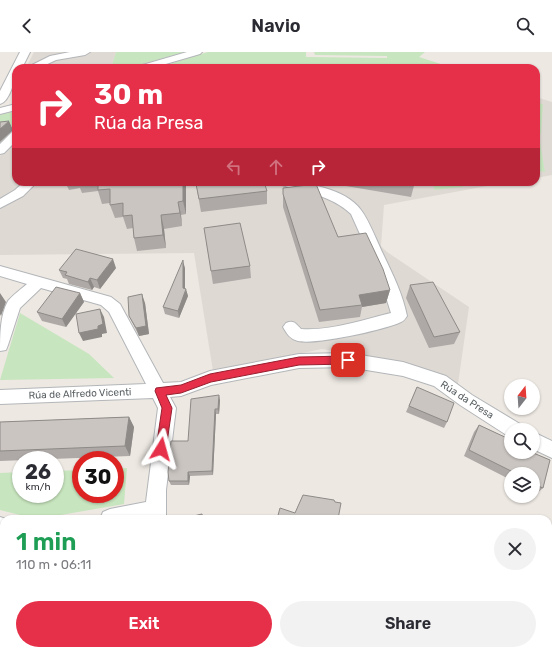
<!DOCTYPE html>
<html lang="en">
<head>
<meta charset="utf-8">
<style>
  :root { --surface:#fff; --page:#f2f2f3; --text:#2b2b33; --muted:#7c7c81; --accent:#e62f48 }
  body { margin:0; font-family:Rubik,sans-serif; background:var(--page); color:var(--text); height:100vh; display:flex; flex-direction:column; font-size:15px; white-space:nowrap }
  * { box-sizing:border-box; margin:0 }
  p { font-size:13px; color:var(--muted) }
  .icon { flex:none; width:22px; height:22px; fill:none; stroke:currentColor; stroke-width:2; stroke-linecap:round; stroke-linejoin:round }
  .map { position:relative; flex:1; overflow:hidden }
  .panel { position:absolute; left:0px; top:463px; width:552px; height:140px; display:flex; flex-direction:column; background:var(--surface); border-radius:12px 12px 0 0; box-shadow:0 1px 3px #0004 }
  .panel>* { flex:none }
  .banner { position:absolute; left:12px; top:12px; width:528px; height:122px; border-radius:12px; box-shadow:0 1px 3px #0004; background:#e62f48; color:#fff; overflow:hidden }
  .needle { width:26px; rotate:17deg }
  .fabs { position:absolute; left:504px; top:327px; display:grid; gap:8px }
  .fabs a { display:grid; place-items:center; width:36px; height:36px; border-radius:50%; background:var(--surface); box-shadow:0 1px 3px #0004; font-size:20px }
  .speed { position:absolute; left:12px; top:399px; display:flex; gap:8px; font-size:20px; font-weight:700; text-align:center }
  .speed>* { display:grid; place-content:center; width:52px; height:52px; border-radius:50%; background:var(--surface); box-shadow:0 1px 3px #0004; line-height:1 }
  .speed small { font-size:10px; font-weight:400 }
  .speed .limit { border:6px solid #d22; background:#fff; color:#111 }
  .pin { position:absolute; display:grid; place-items:center; width:34px; height:34px; color:#fff; margin:-17px; border-radius:8px; box-shadow:0 2px 6px #0006 }
  .me { position:absolute; width:44px; margin:-22px; rotate:8deg; stroke-linejoin:round; filter:drop-shadow(0 0 3px #0008) }
  .turn { display:flex; align-items:center; gap:14px; height:84px; padding:0 16px; font-size:18px }
  .turn .icon { width:52px; height:52px; stroke-width:2.5 }
  .turn b { display:block; font-size:28px; line-height:34px }
  .lanes { display:flex; align-items:center; height:38px; padding:0 16px; background:#0003; justify-content:center; gap:20px; direction:ltr }
  .lanes .off { opacity:.35 }
  .round { display:grid; place-items:center; flex:none; width:42px; height:42px; border-radius:21px; background:var(--page) }
  .headline { display:flex; align-items:center; justify-content:space-between; height:68px; padding:0 16px }
  h1 { font-size:24px; font-weight:600; line-height:30px; color:#1e9e55 }
  .primary-button { display:flex; gap:8px; margin-top:auto; padding:8px 16px }
  .primary-button a { flex:1; height:46px; border-radius:24px; background:var(--accent); color:#fff; font-size:16px; font-weight:600; line-height:46px; text-align:center }
  .primary-button a+a { background:var(--page); color:var(--text) }
  header { display:flex; justify-content:space-between; align-items:center; height:52px; padding:0 16px; background:var(--surface); font-size:18px; font-weight:600 }
  .map>svg:first-child { display:block }
</style>
</head>
<body>
<header><svg class="icon" aria-label="back" viewBox="0 0 24 24"><path d="M15 5l-7 7 7 7"/></svg>Navio<svg class="icon" aria-label="search" viewBox="0 0 24 24"><circle cx="10" cy="10" r="6"/><path d="M15 15l6 6"/></svg></header>
<div class="map">
<svg width="552" height="603" viewBox="0 0 552 603">
  <rect width="100%" height="100%" fill="#ede8e2"/>
  <path fill="#dfd9d3" d="M34,0h82l-5,16h-85z
    M536,45l16,5v73l-16,3z
    M16,87v43h285l4,1 1,-1h203l-125,23 -3,41 6,6 82,55 -11,77 -73,-24 -63,-11 -109,22 -19,-118 -194,2v-99z"/>
  <path fill="#c7e5be" d="M116,0h68l-55,16h-18z
    M208,0h98v5l81,1v-2l-72,-1 -1,-3h111l-6,5 34,11h-88l-27,-3h-7l-2,3h-160l-3,-3z
    M536,51l7,1 -2,30 -5,-1z
    M16,59v16l-16,-1v-11z
    M536,83l3,1 6,36 -9,-2z
    M431,130h31l1,5 -28,3z
    M20,261l69,41 25,24 -114,2z
    M127,416l-3,36 -75,13h-21l-28,-7v-37l21,-1v22h34v-23l26,-1v24h34v-25z"/>
  <g fill="none" stroke-linecap="round" stroke-linejoin="round">
    <g stroke="#b3b6b9" stroke-width="2">
      <path id="minor" d="M20,0h10l-8,16h-6c0,9 -6,34 -16,36v-13z
        M70,0h20l-5,3 -29,5 -17,8h-13l24,-12z
        M187,0h15l-2,2 -48,14h-15l2,-2z
        M16,52v6l-16,4v-6z
        M16,79v10l-12,12 -4,1v-10l12,-12z
        M24,130h13l-14,14 -23,12v-9l15,-9z
        M280,130c25,0 65,6 81,28 9,12 16,32 23,46 9,19 19,39 23,60 -2,3 -3,5 -6,6 -17,8 -86,23 -103,19 -8,-2 -11,-7 -15,-14l3,-4c8,-3 9,0 15,6 30,2 61,-9 90,-16l-10,-32 -30,-67c-19,-18 -45,-22 -69,-29z
        M0,214l111,31 9,7 43,79 18,-1 29,-11 89,-17 49,-1 55,9 43,14 26,19 48,29 3,6h-12v7l-3,-1 -48,-31 -26,-19 -31,-10 -55,-9 -49,1 -88,17 -30,11 -11,1 6,11 -10,82v29h-66l3,-7 7,-3 36,-7 12,-94 -5,-10 -153,6v-14l146,-6 -37,-72 -8,-7 -60,-17 -21,20 -12,37 -2,5 -6,1c0,-15 0,-36 8,-50 5,-6 13,-12 19,-17l-27,-8z
        M533,380l19,9v17l-19,-9z
        M0,465l6,2h-2v19l-4,-1z
        M4,547v23l-4,2v-23z
        M160,599h22v4h-22z"/>
    </g>
    <use href="#minor" fill="#fff" fill-rule="evenodd"/>
  </g>
  <path fill="#aea9a6" d="M65,130h121v32l-5,1 1,11 -18,3 2,19 -29,3 -3,-13 -1,-10 -6,1 -4,-12 -8,1 -5,-13v-2l-8,1 -4,-13 -16,2 -2,-5 -11,2z
    M328,130h87l-4,15 -83,-14z
    M196,132l71,7v13l-66,8z
    M283,136l55,49 52,53 -4,13 -24,4 -2,10 -41,5 -36,-115z
    M206,189l44,25 1,12 -38,6z
    M116,216l-16,21 -6,-2 -2,3 -23,-6 -2,-5 -4,-1 -4,-8z
    M185,216v20l3,8 -9,22 -14,-4 -2,-7z
    M410,233l50,47 -6,12 -25,4 -23,-50z
    M80,241l4,9 -18,25 -24,-6 -5,-9z
    M145,251l4,31 -10,2 -10,-20z
    M417,335l30,35 -3,6 -38,-16z
    M220,348l-1,14h-3l-3,61 -23,1 -1,9h-18l-2,-4 19,-40z
    M129,365l5,10 -4,29 -130,5v-39z
    M479,373l30,14 -2,3 4,2v8h20l19,8 -7,28 -7,6 -3,-2v-18h-22v6l-47,-24 10,-24z"/>
  <path fill="#8d8a87" d="M9,69l4,9 -13,12v-13z
    M183,130h3v32l-3,-13z
    M178,150l3,13 1,11 -2,-13z
    M161,163l3,14 2,19 -3,-13z
    M113,207l3,9 -16,21 -3,-9z
    M183,209l2,7v25l1,-4 2,7 -9,22 -1,-7 5,-23z
    M90,226l4,9 -2,3 -4,-8z
    M390,238l-4,13 -24,4v-2l-3,-10z
    M0,241l6,9 -5,14 -1,-2z
    M80,241l4,9 -18,25 -4,-8z
    M142,242l3,9 4,31 -10,2 -3,-8z
    M100,257l4,8 3,16 -5,1v3l-19,4 -4,-8 19,-7z
    M219,343l1,5 -1,14 -1,-5z
    M215,357l1,5 -3,61 -1,-4z
    M129,365l5,10 -4,29 -5,-10z
    M188,420l2,4 -1,9 -1,-4z
    M4,539v7l-4,2v-7z
    M82,599h7l-1,4h-7z
    M218,599h2l1,4h-2z"/>
  <path fill="#cac5c1" stroke="#8d8a87" d="M9,69l-9,8v-7z
    M98,130h85v19l-5,1 2,11 -19,2 2,20 -29,3 -2,-23 -9,1v-13l-13,2v-16l-12,1z
    M213,130h51l3,9 -68,8 -3,-15z
    M316,132l22,53 28,-4 17,36 7,21 -31,5 3,10 -42,5 -37,-116v-6z
    M240,171l10,43 -39,5 -7,-43z
    M76,197l37,10 -16,21 -7,-2 -2,4 -23,-7 2,-3 -8,-2z
    M183,208v28l3,1 -8,22 -15,-4z
    M433,230l27,50 -26,5 -24,-52z
    M56,235l24,6 -18,26 -25,-7z
    M142,242l4,32 -10,2 -7,-12 -1,-19z
    M100,257l3,15 -5,2v3l-19,4 -3,-19z
    M417,335l37,16 -7,19 -38,-16z
    M219,343l-1,14h-3l-3,62 -24,1v9h-19l-1,-9 3,-31h17l3,-42z
    M129,365l-4,29 -125,5v-29z
    M479,373l30,14 -2,3 4,2v8h20l19,8 -7,28 -10,-4v-10h-16l-48,-24z
    M303,443l31,5 1,2 6,1 -3,16h-39l-6,-1v1h-16l3,-11 15,5z
    M202,462l1,5h-22z
    M4,495v44l-4,2v-45z
    M20,599h62l-1,4h-62z
    M181,599h37l1,4h-39z"/>
  <path fill="#e62f48" stroke="#961f2f" d="M348,304l3,1 1,3 -1,2 -3,2 -49,1 -88,17 -30,11 -15,2 6,13 -6,41 -1,3 -4,2 -3,-2 -2,-3 6,-41 -7,-17 1,-3 25,-3 29,-11 89,-17z"/>
  <g text-anchor="middle" dominant-baseline="central" stroke-width="4" stroke-linejoin="round" paint-order="stroke">
    <g font-size="10" fill="#5a6063" stroke="#fff">
      <text transform="translate(80 342) rotate(-2)">Rúa de Alfredo Vicenti</text>
      <text transform="translate(467 348) rotate(33)">Rúa da Presa</text>
    </g>
  </g>
</svg>
<div class="fabs">
<a><svg class="needle" viewBox="-14 -14 28 28"><path d="M0-13l5 13h-10z" fill="#e53935"/><path d="M0 13l5-13h-10z" fill="#7c7c81"/></svg></a>
<a><svg class="icon" aria-label="search" viewBox="0 0 24 24"><circle cx="10" cy="10" r="6"/><path d="M15 15l6 6"/></svg></a>
<a><svg class="icon" aria-label="layers" viewBox="0 0 24 24"><path d="M12 4l9 5-9 5-9-5zM3 14l9 5 9-5"/></svg></a>
</div>
<div class="speed"><div>26<small>km/h</small></div><div class="limit">30</div></div>
<div class="pin" style="left:348px;top:308px;background:#d93025"><svg class="icon" aria-label="arrive" viewBox="0 0 24 24"><path d="M6 21V4h12l-3 4 3 4H6"/></svg></div>
<svg class="me" style="left:161px;top:397px" viewBox="-20 -20 40 40"><path d="M0-17L14 15 0 8-14 15z" fill="#e62f48" stroke="#fff" stroke-width="4"/></svg>
<div class="banner">
<div class="turn"><svg class="icon" aria-label="right" viewBox="0 0 24 24"><path d="M7 20v-9h11M14 6l5 5-5 5"/></svg><div><b>30 m</b>Rúa da Presa</div></div>
<div class="lanes"><svg class="icon off" aria-label="left" viewBox="0 0 24 24"><path d="M17 20v-9H6M10 6l-5 5 5 5"/></svg><svg class="icon off" aria-label="ahead" viewBox="0 0 24 24"><path d="M12 20V5M6 11l6-6 6 6"/></svg><svg class="icon" aria-label="right" viewBox="0 0 24 24"><path d="M7 20v-9h11M14 6l5 5-5 5"/></svg></div>
</div>
<section class="panel">
<div class="headline"><div><h1>1 min</h1><p>110 m · 06:11</p></div><a class="round"><svg class="icon" aria-label="close" viewBox="0 0 24 24"><path d="M6 6l12 12M18 6L6 18"/></svg></a></div>
<div class="primary-button"><a>Exit</a><a>Share</a></div>
</section>
</div>
</body>
</html>
